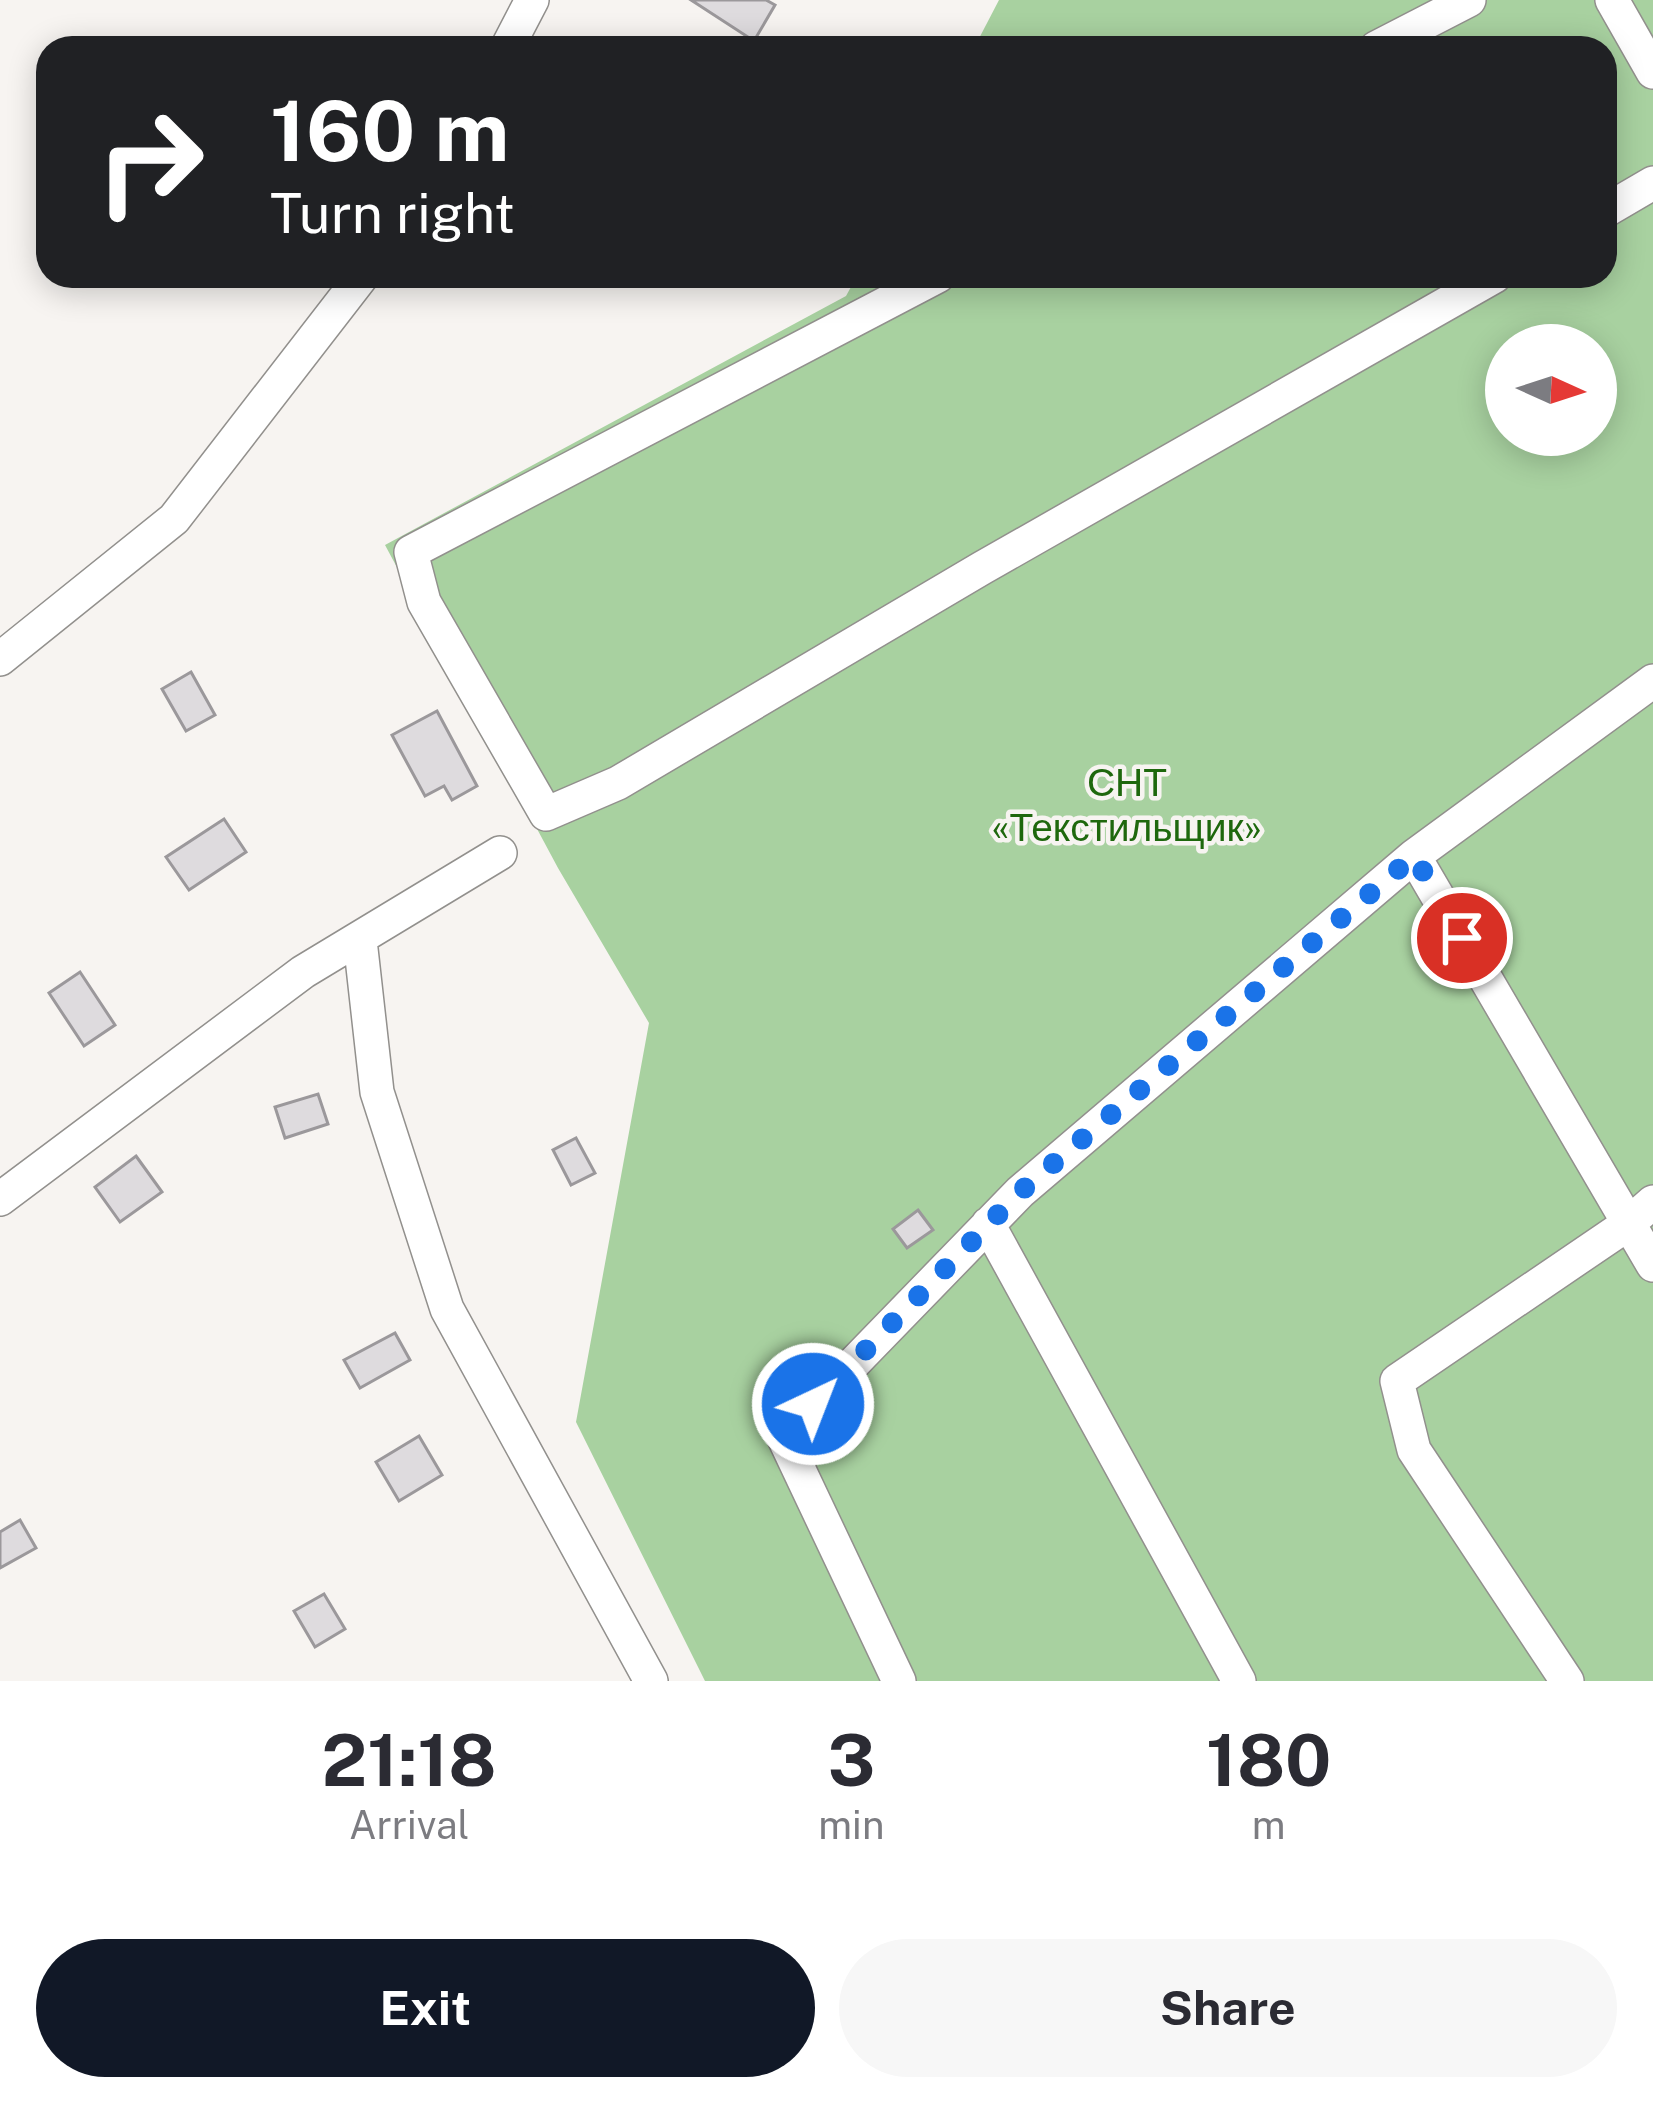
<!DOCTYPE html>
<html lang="en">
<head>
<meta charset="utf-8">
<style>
  :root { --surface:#fff; --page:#f7f7f7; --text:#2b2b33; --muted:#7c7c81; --accent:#111827 }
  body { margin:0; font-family:"Public Sans",sans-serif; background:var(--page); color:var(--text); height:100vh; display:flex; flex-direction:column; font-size:45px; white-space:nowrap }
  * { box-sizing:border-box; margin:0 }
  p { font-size:39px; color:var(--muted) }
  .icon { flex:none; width:66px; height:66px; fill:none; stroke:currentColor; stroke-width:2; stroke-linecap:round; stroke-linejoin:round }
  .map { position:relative; height:1681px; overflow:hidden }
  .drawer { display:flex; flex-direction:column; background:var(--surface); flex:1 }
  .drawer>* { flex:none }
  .hud { position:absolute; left:36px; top:36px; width:1581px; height:252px; border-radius:36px; box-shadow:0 6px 30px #0003; background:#202124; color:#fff; overflow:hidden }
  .needle { width:78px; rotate:93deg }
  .buttons { position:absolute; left:1485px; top:324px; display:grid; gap:24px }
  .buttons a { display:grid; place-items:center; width:132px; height:132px; border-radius:50%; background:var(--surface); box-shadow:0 6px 30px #0003; font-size:60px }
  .pin { position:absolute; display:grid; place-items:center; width:102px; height:102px; color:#fff; margin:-51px; border:6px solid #fff; border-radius:50%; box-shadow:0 3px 12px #0007 }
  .me { position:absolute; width:132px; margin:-66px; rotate:43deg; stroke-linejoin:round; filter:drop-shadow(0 0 9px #0008) }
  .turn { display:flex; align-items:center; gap:42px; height:252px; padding:0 36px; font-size:54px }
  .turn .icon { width:156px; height:156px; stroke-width:2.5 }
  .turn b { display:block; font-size:84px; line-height:102px }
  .eta { display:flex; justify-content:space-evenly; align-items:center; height:204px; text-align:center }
  .eta b { font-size:72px; font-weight:700; line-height:84px }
  .primary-button { display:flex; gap:24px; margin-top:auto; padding:24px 36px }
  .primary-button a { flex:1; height:138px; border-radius:72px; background:var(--accent); color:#fff; font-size:48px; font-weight:700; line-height:138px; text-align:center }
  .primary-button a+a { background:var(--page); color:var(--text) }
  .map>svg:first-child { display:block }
</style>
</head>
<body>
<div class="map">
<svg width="1653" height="1681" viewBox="0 0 1653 1681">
  <rect width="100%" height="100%" fill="#f7f4f1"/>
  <path fill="#a8d1a0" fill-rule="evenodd" d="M999,0h654v1681h-948l-129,-259 73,-399 -91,-155 -173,-323 461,-249 11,-20h748v-228h-631zM1506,345h90v90h-90z"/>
  <path fill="#dedbde" stroke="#9b989b" stroke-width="3" d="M691,0h75l9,5 -21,36z
    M191,672l24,43 -29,16 -24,-42z
    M437,711l40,75 -25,14 -8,-14 -19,10 -33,-61z
    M224,819l22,33 -57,38 -23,-33z
    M80,972l35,53 -31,21 -35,-53z
    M318,1094l10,30 -43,14 -10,-31z
    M576,1138l19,35 -24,12 -18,-35z
    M136,1156l26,36 -42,30 -25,-35z
    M918,1210l15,20 -26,18 -14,-19z
    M395,1333l15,27 -50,28 -16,-28z
    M419,1436l23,39 -43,26 -23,-39z
    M20,1520l16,28 -36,20v-36z
    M324,1594l21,35 -30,18 -21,-36z"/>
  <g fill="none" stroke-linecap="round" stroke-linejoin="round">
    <g stroke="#92908d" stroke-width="36">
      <path id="minor" d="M1612,0l41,72
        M507,48l25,-48
        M1376,48l93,-48
        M1605,211l48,-28
        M938,276l-527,276 13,50 122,212 72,-31 364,-215 513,-292
        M0,659l174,-140 188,-243
        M1653,681l-239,175 239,409
        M360,940l17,152 70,217 204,372
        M0,1199l303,-227 197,-119
        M988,1224l251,457
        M899,1681l-116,-245 237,-244 394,-336
        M1567,1681l-153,-231 -17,-69 231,-157 25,-22"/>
    </g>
    <use href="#minor" stroke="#fff" stroke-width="33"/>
  </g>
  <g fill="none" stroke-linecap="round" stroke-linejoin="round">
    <path stroke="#1a73e8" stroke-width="21" stroke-dasharray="0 37.8" d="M813,1404l207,-212 394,-336 48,82"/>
  </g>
  <g text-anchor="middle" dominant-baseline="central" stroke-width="9" stroke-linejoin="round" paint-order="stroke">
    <g font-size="39" fill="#1e680d" stroke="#f7f4f1">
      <text x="1127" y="782">СНТ<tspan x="1127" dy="45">«Текстильщик»</tspan></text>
    </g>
  </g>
</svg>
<div class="buttons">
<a><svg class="needle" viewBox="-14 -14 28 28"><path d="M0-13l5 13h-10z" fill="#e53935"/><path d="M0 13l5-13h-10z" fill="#7c7c81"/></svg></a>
</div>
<div class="pin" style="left:1462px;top:938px;background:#d93025"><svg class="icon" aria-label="arrive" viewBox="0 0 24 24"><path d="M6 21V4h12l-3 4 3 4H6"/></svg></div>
<svg class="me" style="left:813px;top:1404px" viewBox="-20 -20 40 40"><circle r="17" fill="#1a73e8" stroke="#fff" stroke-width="3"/><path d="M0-11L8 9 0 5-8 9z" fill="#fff"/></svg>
<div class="hud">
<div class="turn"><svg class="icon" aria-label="right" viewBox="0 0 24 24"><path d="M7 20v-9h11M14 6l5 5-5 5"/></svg><div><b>160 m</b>Turn right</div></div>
</div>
</div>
<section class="drawer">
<div class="eta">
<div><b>21:18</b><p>Arrival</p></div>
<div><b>3</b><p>min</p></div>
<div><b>180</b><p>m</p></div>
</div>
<div class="primary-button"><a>Exit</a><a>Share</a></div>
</section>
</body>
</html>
